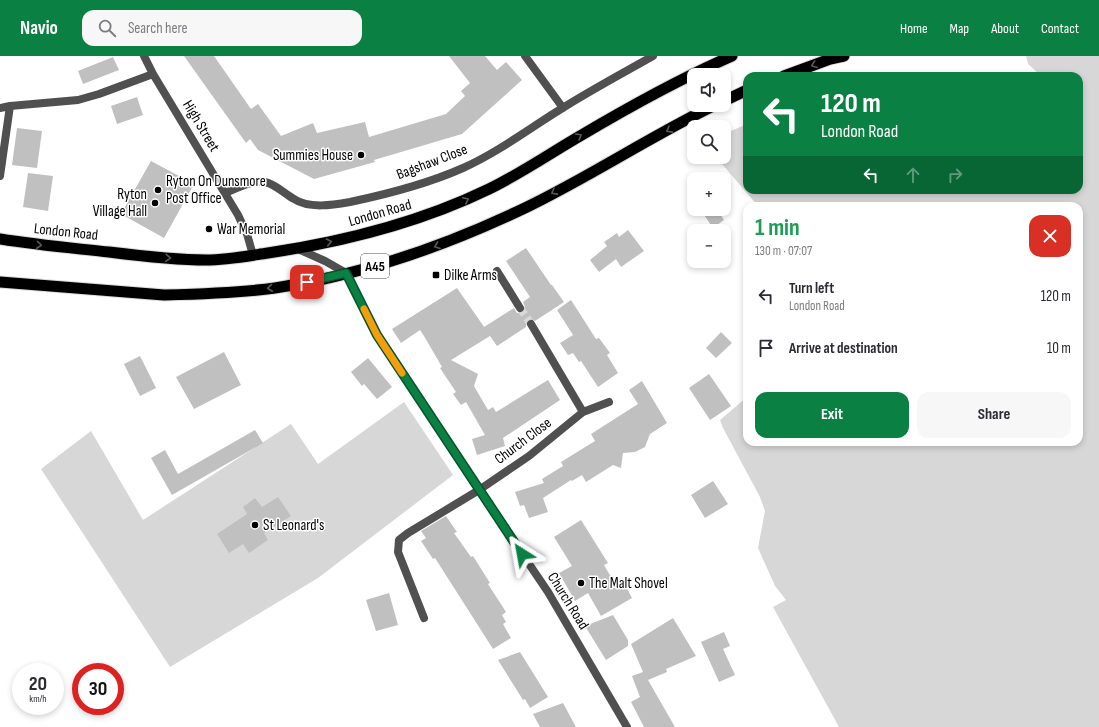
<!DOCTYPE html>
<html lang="en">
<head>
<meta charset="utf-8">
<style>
  :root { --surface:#fff; --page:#f7f7f7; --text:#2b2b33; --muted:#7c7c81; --accent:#0b8043 }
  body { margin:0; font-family:"Sofia Sans Condensed",sans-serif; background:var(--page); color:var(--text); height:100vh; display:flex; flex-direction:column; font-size:15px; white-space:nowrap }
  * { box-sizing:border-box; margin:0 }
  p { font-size:13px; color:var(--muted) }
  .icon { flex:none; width:22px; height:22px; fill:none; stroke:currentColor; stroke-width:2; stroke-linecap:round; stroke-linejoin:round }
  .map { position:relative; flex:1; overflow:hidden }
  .drawer { position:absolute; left:743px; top:146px; width:340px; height:244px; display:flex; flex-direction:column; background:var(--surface); border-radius:12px; box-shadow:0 2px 6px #0003 }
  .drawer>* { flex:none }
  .hud { position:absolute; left:743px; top:16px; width:340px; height:122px; border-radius:12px; box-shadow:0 2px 6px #0003; background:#0b8043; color:#fff; overflow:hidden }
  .tools { position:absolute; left:687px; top:12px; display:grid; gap:8px }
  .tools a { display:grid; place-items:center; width:44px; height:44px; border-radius:8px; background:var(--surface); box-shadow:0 2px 6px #0003; font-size:20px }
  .speed { position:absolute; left:12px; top:607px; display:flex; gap:8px; font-size:20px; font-weight:700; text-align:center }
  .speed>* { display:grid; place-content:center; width:52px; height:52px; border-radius:50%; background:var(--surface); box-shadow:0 2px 6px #0003; line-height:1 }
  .speed small { font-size:10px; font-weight:400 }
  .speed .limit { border:6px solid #d22; background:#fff; color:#111 }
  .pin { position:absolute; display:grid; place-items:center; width:34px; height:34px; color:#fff; margin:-17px; border-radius:8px; box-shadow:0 2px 6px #0006 }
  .me { position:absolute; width:44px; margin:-22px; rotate:326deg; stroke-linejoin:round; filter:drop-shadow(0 0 3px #0008) }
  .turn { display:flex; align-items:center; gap:14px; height:84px; padding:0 12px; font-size:18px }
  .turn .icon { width:52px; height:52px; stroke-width:2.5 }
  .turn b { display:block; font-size:28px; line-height:34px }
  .lanes { display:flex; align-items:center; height:38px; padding:0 12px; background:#0003; justify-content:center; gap:20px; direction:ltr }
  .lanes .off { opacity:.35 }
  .round { display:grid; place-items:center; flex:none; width:42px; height:42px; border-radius:12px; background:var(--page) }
  .summary { display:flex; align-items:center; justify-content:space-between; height:68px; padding:0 12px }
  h1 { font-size:24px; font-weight:700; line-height:30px; color:#1e9e55 }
  .button { display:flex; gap:8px; margin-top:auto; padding:8px 12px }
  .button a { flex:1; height:46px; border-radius:12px; background:var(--accent); color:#fff; font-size:16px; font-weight:700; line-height:46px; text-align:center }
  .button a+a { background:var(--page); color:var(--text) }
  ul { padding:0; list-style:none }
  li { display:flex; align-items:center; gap:12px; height:52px; padding:0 12px }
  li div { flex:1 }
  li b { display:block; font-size:15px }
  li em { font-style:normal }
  header { display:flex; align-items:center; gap:24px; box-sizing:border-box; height:56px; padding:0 20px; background:var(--accent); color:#fff }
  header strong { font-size:19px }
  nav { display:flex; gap:22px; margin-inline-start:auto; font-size:14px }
  .search { width:280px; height:36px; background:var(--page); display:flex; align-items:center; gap:10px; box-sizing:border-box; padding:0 14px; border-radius:12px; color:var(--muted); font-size:15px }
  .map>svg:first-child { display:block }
</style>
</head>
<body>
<header>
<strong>Navio</strong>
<div class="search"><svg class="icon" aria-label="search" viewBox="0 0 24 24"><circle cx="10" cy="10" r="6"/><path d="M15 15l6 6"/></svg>Search here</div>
<nav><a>Home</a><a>Map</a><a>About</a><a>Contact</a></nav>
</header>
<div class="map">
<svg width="1099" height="671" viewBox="0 0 1099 671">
  <rect width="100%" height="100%" fill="#fff"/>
  <path fill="#d7d7d7" d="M1026,0h73v671h-260l-66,-120 13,-7 -11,-14 -17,-38 7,-37 -5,-14 -37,-69 -3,-8 27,-23v45h332v-236h-321l-42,-49h8v-23l23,-10v66h332v-114h-38l-13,-12z
    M404,346l49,73 -135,103 -148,89 -129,-198 50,-38 52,89 148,-96 27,40z"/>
  <path fill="#c0c0c0" d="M184,0h30l37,53 7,-5 23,32 32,-13 4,10 48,-11 4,15 77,-23 19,-18 -4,-5 9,-8 -21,-27h36l12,14 9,-8 16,18 -60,54 -88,26 1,2 -61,17 -56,-29 -8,-11 -4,4z
    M113,1l6,13 -36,14 -5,-13z
    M137,41l6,18 -26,9 -6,-18z
    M17,72l25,3 -5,37 -25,-3z
    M151,105l43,23 -30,54 -43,-24z
    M28,117l25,3 -5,35 -25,-4z
    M700,153h17l7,11 -11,8z
    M628,174l16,21 -23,16 -5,-8 -17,13 -9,-12 17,-14 -3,-4 13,-9 2,4z
    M526,192l25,37h1l12,17 -29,19 -4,-2 -3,1 -2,4v3l-29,19 -7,-10 -39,24 27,14 -4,12 14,24 5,-3 3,5 52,-32 12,20 -57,38 2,8 -28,9 -5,-16 13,-4 -19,-33 -5,3 -8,-11 3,-2 -16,-24 2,-1 -18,-31 -4,-6 -19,13 -9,-14 65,-41 32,46 -5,-7 30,-19 3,5h3l5,-3v-3l-2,-5 7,-5 -24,-36z
    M571,244l25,39 3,-1 11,15 -3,2 11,18 -20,14 -17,-26 -2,1 -6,-9 -5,2 -8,-12 13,-8 -16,-25z
    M721,276l11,11 -16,15 -10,-10z
    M224,296l17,33 -47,24 -18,-32z
    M140,300l16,32 -16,8 -16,-32z
    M368,302l24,29 -15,12 -13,-15 -2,2 -11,-14z
    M709,318l22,32 -21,14 -21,-32z
    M642,325l25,42 -17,11 -5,13 -10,5 -12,1 -2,15 -8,-3 -27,17 -4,-7 -10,6 -1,-1 -28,18 5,14 -19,6 -5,-13 -4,1 -5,-14 29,-9 -2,-4 21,-13 -2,-4 34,-21 -4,-7 47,-30 -9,-14z
    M255,374l8,13 -91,52 -21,-37 14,-8 13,24z
    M713,425l15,23 -23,14 -14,-23z
    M278,441l13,19 -27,17 4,7 -19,13 -6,-9 -14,9 -12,-19 30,-20 -4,-7 12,-9 7,9z
    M446,460l11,16 -3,1 17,24 2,-1 17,27 -2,1 18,28 -4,3 4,7 -3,2 8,14 -18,11 -58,-91 -2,1 -12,-18 5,-3 -5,-7z
    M581,464l27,43 -4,2 14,24 7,-4 7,13 -31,18 -13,-23 -13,8 -16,-28 13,-7 -18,-29z
    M389,537l9,32 -22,6 -10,-31z
    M613,559l15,25v6l-22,14 -21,-34z
    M673,562l23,38 -30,13 1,3 -19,8 27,47h-31l-13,-25 9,-5 -8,-21 11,-4 -12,-28z
    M724,576l6,14 -7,3 12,26 -16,7 -18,-40z
    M520,596l28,45 -18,11 -5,-9 -2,1 -25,-40z
    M563,647l13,24h-36l-7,-13z"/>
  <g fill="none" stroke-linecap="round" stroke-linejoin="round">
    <path stroke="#d9d9d9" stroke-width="8" stroke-dasharray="8 4" stroke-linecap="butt" d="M520,252l11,16"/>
    <g stroke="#dbdbdb" stroke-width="13">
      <path id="trunk" d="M784,20l46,-17 14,-3
        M724,45l23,-11
        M0,183c36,6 72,9 109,13 32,4 64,8 97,8 21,0 42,-4 62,-7 74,-11 153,-31 221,-64 31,-15 60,-35 91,-53 49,-29 99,-57 152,-80
        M0,226l164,13c37,-1 75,-2 111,-7 88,-13 173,-43 252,-81 64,-31 124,-71 188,-102"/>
    </g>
    <path stroke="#505050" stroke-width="8" d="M144,0l9,18 85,141 9,19 6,21
      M525,0l38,52
      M0,52l10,-2 68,-6 21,-6 54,-20
      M0,120l10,-70
      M225,137c12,-5 27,-13 40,-11 10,2 20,12 29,17 15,10 39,6 56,3 38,-8 77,-18 113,-34 34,-15 67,-40 98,-59 30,-19 62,-36 92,-53
      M298,193l27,12 21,12 31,62 102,155 69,102 79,135
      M497,215l23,37
      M531,268l52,88
      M424,562l-26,-66 1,-12 9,-7 71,-43 50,-34 54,-44 26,-10"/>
    <use href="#trunk" stroke="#000" stroke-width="11"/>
  </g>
  <defs><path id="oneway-chevron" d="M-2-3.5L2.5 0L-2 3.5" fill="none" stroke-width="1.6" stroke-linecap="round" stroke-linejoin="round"/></defs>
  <g stroke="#595959">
    <use href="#oneway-chevron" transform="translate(814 9) rotate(160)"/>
    <use href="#oneway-chevron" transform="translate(669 74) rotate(151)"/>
    <use href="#oneway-chevron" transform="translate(579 80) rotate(-31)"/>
    <use href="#oneway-chevron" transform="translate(554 136) rotate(151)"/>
    <use href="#oneway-chevron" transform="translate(466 144) rotate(-25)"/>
    <use href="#oneway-chevron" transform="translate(329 186) rotate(-12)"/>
    <use href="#oneway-chevron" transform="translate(39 189) rotate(6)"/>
    <use href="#oneway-chevron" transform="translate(437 190) rotate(160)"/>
    <use href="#oneway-chevron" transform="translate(168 202) rotate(4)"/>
    <use href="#oneway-chevron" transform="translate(270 232) rotate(174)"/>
  </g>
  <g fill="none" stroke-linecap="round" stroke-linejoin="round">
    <g stroke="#07532c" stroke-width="10">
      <path id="route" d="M307,226l39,-9 31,62 145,219"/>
    </g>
    <use href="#route" stroke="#0b8043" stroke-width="7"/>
    <path stroke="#f59e0b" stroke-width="7" d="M364,253l13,26 25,38"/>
  </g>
  <g fill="#000" stroke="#fff" stroke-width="1.5">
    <circle cx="361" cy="99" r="4"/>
    <circle cx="158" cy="134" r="4"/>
    <circle cx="155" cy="147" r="4"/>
    <circle cx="209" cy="173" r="4"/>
    <rect x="432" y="215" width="8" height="8" rx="2"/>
    <circle cx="255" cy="469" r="4"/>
    <circle cx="581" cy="527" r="4"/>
  </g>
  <g text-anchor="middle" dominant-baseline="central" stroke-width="3" stroke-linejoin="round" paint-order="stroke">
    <rect fill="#fff" stroke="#4c4c4c" stroke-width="1" x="361" y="198" width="28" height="24" rx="3"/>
    <g font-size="14" font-weight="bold" fill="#000">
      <text x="375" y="210">A45</text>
    </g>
    <g font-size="15" fill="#000" stroke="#fff">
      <text transform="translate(201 70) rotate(59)">High Street</text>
      <text transform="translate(432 106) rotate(-21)">Bagshaw Close</text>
      <text transform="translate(380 157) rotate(-16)">London Road</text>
      <text transform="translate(66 176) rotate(6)">London Road</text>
      <text transform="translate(523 385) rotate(-37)">Church Close</text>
      <text transform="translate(568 545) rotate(58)">Church Road</text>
    </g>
    <g font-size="15" fill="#000" stroke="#fff" text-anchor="start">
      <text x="353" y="99" text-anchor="end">Summies House</text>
      <text x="166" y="125">Ryton On Dunsmore<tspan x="166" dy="17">Post Office</tspan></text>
      <text x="147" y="138" text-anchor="end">Ryton<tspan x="147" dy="17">Village Hall</tspan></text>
      <text x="217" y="173">War Memorial</text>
      <text x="444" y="219">Dilke Arms</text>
      <text x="263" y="469">St Leonard's</text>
      <text x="589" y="527">The Malt Shovel</text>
    </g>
  </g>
</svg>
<div class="tools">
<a><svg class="icon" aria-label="sound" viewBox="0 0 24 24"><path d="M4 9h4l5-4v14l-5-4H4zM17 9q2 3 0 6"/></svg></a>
<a><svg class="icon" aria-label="search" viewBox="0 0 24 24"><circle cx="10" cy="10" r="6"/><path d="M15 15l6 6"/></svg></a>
<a>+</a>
<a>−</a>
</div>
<div class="speed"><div>20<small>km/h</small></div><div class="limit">30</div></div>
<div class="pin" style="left:307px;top:226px;background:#d93025"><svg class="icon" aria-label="arrive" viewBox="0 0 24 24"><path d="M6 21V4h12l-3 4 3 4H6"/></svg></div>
<svg class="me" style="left:522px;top:498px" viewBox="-20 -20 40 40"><path d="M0-17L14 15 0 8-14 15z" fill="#0b8043" stroke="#fff" stroke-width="4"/></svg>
<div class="hud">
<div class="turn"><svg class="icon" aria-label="left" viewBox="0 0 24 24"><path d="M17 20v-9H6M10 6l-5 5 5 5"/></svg><div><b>120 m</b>London Road</div></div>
<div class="lanes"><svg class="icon" aria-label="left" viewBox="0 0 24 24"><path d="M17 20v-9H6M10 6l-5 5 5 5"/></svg><svg class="icon off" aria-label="ahead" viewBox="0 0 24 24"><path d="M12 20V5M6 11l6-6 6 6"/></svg><svg class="icon off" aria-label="right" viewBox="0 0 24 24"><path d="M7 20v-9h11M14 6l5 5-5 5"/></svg></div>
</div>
<section class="drawer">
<div class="summary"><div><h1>1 min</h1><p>130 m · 07:07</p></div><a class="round" style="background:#d93025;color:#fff"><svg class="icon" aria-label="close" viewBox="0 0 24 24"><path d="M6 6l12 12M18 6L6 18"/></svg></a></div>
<ul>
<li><svg class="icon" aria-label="left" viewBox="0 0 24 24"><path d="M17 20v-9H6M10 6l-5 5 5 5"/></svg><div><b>Turn left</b><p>London Road</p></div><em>120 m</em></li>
<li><svg class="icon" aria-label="arrive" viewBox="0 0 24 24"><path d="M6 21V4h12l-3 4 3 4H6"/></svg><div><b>Arrive at destination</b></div><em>10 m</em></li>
</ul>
<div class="button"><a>Exit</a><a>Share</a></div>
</section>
</div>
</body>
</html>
